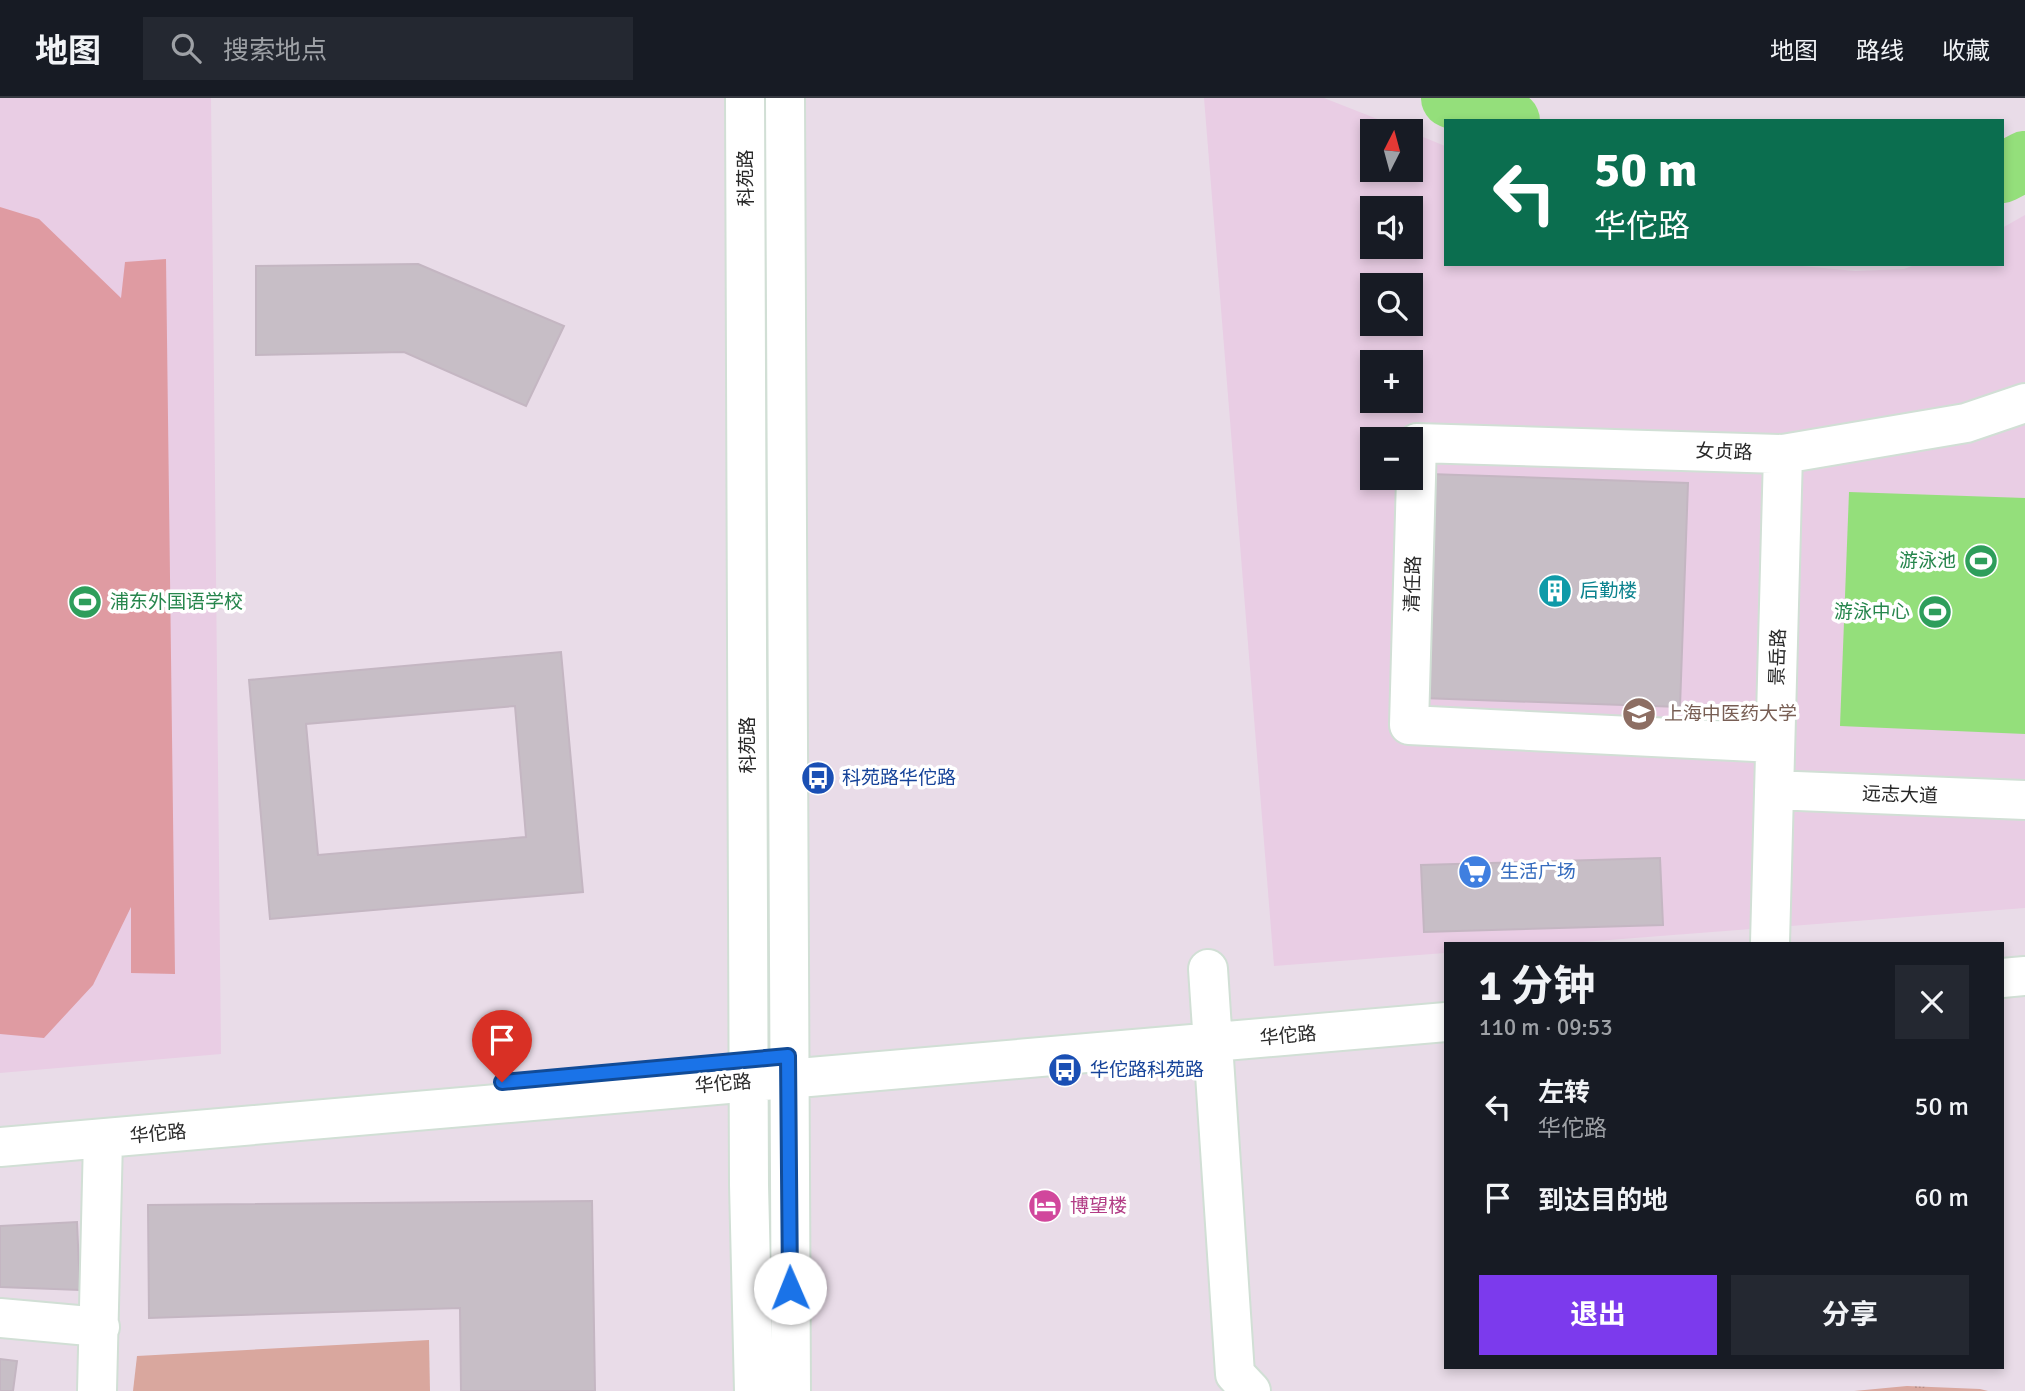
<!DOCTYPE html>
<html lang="zh">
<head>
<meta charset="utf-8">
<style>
  :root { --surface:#171b24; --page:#242831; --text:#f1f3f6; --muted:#9ea1a6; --line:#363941; --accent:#7c3aed }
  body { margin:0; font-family:Signika,"Noto Sans SC",sans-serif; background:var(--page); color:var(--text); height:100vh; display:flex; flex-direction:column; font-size:26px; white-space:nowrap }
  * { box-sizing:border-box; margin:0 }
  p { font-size:23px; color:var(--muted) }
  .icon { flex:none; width:38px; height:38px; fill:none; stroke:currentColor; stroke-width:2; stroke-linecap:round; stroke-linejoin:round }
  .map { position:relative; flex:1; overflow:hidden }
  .side { position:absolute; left:1444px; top:844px; width:560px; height:427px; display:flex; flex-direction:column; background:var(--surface); border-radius:0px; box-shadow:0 4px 10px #0003 }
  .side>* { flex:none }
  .hud { position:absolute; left:1444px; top:21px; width:560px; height:147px; border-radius:0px; box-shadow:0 4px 10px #0003; background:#0b6e4f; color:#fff; overflow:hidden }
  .needle { width:46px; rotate:6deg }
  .fabs { position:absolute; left:1360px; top:21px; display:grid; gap:14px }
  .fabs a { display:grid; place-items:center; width:63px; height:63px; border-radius:0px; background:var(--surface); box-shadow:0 4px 10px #0003; font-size:35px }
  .pin { position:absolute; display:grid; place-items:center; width:60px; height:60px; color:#fff; margin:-72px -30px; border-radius:50% 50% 50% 0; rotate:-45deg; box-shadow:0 0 7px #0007 }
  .pin .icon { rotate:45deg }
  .me { position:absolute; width:77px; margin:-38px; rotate:359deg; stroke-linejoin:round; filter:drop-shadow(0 0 5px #0008) }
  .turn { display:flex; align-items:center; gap:24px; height:147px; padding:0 35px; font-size:32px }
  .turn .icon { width:91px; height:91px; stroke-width:2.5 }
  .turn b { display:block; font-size:49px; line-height:60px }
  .round { display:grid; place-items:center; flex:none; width:74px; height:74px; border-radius:0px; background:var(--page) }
  .overview { display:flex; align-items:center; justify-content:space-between; height:119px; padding:0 35px }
  h1 { font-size:42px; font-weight:700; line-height:52px }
  .action { display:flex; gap:14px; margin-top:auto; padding:14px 35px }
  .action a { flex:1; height:80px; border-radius:0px; background:var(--accent); color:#fff; font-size:28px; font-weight:700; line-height:80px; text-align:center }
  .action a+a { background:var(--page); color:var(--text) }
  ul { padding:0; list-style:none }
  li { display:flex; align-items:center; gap:21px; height:91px; padding:0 35px }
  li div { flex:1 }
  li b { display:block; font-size:26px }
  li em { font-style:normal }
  header { display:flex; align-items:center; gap:42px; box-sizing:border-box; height:98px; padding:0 35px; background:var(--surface); border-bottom:2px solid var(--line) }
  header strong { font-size:33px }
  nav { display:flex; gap:38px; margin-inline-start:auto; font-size:24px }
  .search { width:490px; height:63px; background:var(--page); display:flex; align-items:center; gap:18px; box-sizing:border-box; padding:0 24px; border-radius:0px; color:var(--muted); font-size:26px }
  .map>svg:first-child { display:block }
</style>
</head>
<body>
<header>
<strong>地图</strong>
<div class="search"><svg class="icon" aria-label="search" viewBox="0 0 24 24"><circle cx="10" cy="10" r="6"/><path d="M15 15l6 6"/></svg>搜索地点</div>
<nav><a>地图</a><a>路线</a><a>收藏</a></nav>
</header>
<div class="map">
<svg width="2025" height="1293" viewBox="0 0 2025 1293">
  <defs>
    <pattern id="park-tufts" width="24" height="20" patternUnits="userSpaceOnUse" patternTransform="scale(1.75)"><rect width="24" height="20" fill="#d9a79e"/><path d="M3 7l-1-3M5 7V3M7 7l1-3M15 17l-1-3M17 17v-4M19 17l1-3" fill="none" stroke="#b08881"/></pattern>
  </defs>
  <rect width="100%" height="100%" fill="#e9dce8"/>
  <path fill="#e9cde4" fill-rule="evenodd" d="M0,0h211l10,956 -221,19z
    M1204,0h120l84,33h-36v39h38l1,-38 34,14 1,118h335l74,7 49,-2 13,-5h85v-36l23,-13v693l-455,35h-124l-1,10 -171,13zM1372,110h38v39h-38zM1372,187h38v39h-38zM1372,264h38v39h-38zM1372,341h38v39h-38z"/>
  <path fill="#d9a79e" d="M429,1242l1,51h-297l4,-35z"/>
  <path fill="url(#park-tufts)" d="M1907,1288l73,3 8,2h-134z"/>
  <path fill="#df9ba2" d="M0,109l39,12 82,79 4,-36 41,-3 9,715 -44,-1v-66l-38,78 -49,53 -44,-4z"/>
  <path fill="#94df7b" d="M1849,394l176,6v236l-185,-8z"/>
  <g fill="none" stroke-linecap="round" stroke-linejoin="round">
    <path stroke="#94df7b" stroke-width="60" d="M1451,0l59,23
      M2002,75l23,-12"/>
  </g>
  <path fill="#c7bec6" stroke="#c4b6c2" stroke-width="2" fill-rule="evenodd" d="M418,166l146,62 -38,80 -122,-54 -148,3v-89z
    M1429,376l259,9 -8,224 -258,-9z
    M561,554l22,240 -313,27 -21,-239zM515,608l11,131 -208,18 -12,-131z
    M1660,760l3,67 -239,7 -3,-67z
    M592,1103l3,190h-134l-1,-83 -311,10 -1,-113z
    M77,1124l3,68 -80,-3v-61z
    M0,1261l17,2 -4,30h-13z"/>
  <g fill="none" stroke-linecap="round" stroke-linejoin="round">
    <g stroke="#d1dfd5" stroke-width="42">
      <path id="minor" d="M745,0l4,1087 5,206
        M785,0l6,1293
        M1775,645l-366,-18 8,-282 366,11 183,-31 59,-20
        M1774,692l251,10
        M1770,845l13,-489
        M1208,871l27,405 16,17
        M2002,880l23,-2
        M0,1049l1446,-125
        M0,1220l100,9
        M97,1293l6,-252"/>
    </g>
    <use href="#minor" stroke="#fff" stroke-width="38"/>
  </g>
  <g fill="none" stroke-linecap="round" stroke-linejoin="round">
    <g stroke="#114b97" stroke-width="18">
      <path id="route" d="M502,984l286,-26 2,232"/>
    </g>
    <use href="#route" stroke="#1a73e8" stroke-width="12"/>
  </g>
  <defs>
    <g id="stadium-disc" transform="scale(1.75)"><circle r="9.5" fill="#2e9e5b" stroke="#fff"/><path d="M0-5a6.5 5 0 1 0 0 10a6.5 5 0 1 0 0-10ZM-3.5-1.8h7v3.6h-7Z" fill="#fff"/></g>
    <g id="building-disc" transform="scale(1.75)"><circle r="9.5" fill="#0f9aa8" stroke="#fff"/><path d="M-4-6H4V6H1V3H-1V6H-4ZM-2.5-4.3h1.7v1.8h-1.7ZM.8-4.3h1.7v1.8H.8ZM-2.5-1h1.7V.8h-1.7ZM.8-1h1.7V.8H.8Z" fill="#fff"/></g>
    <g id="university-disc" transform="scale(1.75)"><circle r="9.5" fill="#8d6e63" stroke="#fff"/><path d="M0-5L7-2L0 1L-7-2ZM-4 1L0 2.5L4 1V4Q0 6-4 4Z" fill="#fff"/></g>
    <g id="bus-disc" transform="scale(1.75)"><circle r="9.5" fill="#1a4fb4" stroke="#fff"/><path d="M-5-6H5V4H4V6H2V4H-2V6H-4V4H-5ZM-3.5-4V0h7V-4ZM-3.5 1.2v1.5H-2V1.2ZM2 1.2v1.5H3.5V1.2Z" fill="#fff"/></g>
    <g id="supermarket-disc" transform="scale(1.75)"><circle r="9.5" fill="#3f7fe0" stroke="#fff"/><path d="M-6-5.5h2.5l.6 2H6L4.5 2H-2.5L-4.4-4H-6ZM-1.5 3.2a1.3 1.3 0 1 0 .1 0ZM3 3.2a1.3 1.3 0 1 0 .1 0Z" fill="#fff"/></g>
    <g id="hotel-disc" transform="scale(1.75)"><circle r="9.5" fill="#d1479c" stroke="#fff"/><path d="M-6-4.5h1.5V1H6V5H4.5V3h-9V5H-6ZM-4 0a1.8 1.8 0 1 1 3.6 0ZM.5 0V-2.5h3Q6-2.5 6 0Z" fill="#fff"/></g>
  </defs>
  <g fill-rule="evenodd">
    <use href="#stadium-disc" x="1981" y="463"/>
    <use href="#building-disc" x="1555" y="493"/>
    <use href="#stadium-disc" x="85" y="504"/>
    <use href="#stadium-disc" x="1935" y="514"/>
    <use href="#university-disc" x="1639" y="616"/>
    <use href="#bus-disc" x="818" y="680"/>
    <use href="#supermarket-disc" x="1475" y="774"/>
    <use href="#bus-disc" x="1065" y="972"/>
    <use href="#hotel-disc" x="1045" y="1108"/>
  </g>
  <g text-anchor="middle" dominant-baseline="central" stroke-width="7" stroke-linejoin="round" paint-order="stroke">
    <g font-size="19" fill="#282828" stroke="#fff">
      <text transform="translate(746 80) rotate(-90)">科苑路</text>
      <text transform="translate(1724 354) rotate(2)">女贞路</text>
      <text transform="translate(1413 486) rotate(-88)">清任路</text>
      <text transform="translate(1778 559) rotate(-88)">景岳路</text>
      <text transform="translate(748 647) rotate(-90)">科苑路</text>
      <text transform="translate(1900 697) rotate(2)">远志大道</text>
      <text transform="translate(1288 938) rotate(-5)">华佗路</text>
      <text transform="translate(723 986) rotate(-5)">华佗路</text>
      <text transform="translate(158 1036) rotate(-5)">华佗路</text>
    </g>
    <g font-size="19" fill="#27864d" stroke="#fff" text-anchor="end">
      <text x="1956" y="463">游泳池</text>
      <text x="110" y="504" text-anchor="start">浦东外国语学校</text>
      <text x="1910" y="514">游泳中心</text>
    </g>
    <g font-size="19" fill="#0d838f" stroke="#fff" text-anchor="start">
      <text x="1580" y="493">后勤楼</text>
    </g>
    <g font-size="19" fill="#785e54" stroke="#fff" text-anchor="start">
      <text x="1664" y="616">上海中医药大学</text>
    </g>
    <g font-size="19" fill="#164399" stroke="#fff" text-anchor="start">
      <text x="842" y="680">科苑路华佗路</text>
      <text x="1090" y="972">华佗路科苑路</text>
    </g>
    <g font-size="19" fill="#366cbe" stroke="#fff" text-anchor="start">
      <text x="1500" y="774">生活广场</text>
    </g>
    <g font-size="19" fill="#b23c85" stroke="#fff" text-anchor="start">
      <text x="1070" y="1108">博望楼</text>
    </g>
  </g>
</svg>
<div class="fabs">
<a><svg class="needle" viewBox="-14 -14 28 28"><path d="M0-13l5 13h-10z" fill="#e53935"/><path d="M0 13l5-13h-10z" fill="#9ea1a6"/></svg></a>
<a><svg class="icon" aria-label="sound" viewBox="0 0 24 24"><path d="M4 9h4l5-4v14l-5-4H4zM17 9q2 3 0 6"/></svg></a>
<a><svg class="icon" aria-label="search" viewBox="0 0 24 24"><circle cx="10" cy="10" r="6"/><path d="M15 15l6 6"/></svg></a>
<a>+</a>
<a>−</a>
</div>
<div class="pin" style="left:502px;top:984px;background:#d93025"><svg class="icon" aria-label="arrive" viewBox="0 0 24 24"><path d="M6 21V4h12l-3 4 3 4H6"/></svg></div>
<svg class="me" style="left:790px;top:1190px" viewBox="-20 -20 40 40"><circle r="19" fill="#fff"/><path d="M0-13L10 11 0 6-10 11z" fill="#1a73e8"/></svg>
<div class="hud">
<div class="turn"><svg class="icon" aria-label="left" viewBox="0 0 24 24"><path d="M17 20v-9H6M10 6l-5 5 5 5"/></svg><div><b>50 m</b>华佗路</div></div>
</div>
<section class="side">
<div class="overview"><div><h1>1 分钟</h1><p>110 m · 09:53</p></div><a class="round"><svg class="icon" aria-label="close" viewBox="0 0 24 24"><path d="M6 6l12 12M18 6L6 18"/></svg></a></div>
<ul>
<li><svg class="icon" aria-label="left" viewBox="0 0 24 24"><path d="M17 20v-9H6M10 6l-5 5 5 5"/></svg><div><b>左转</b><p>华佗路</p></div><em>50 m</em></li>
<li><svg class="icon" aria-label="arrive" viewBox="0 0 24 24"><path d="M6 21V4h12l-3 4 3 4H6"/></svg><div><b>到达目的地</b></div><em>60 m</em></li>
</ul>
<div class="action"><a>退出</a><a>分享</a></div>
</section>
</div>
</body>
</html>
